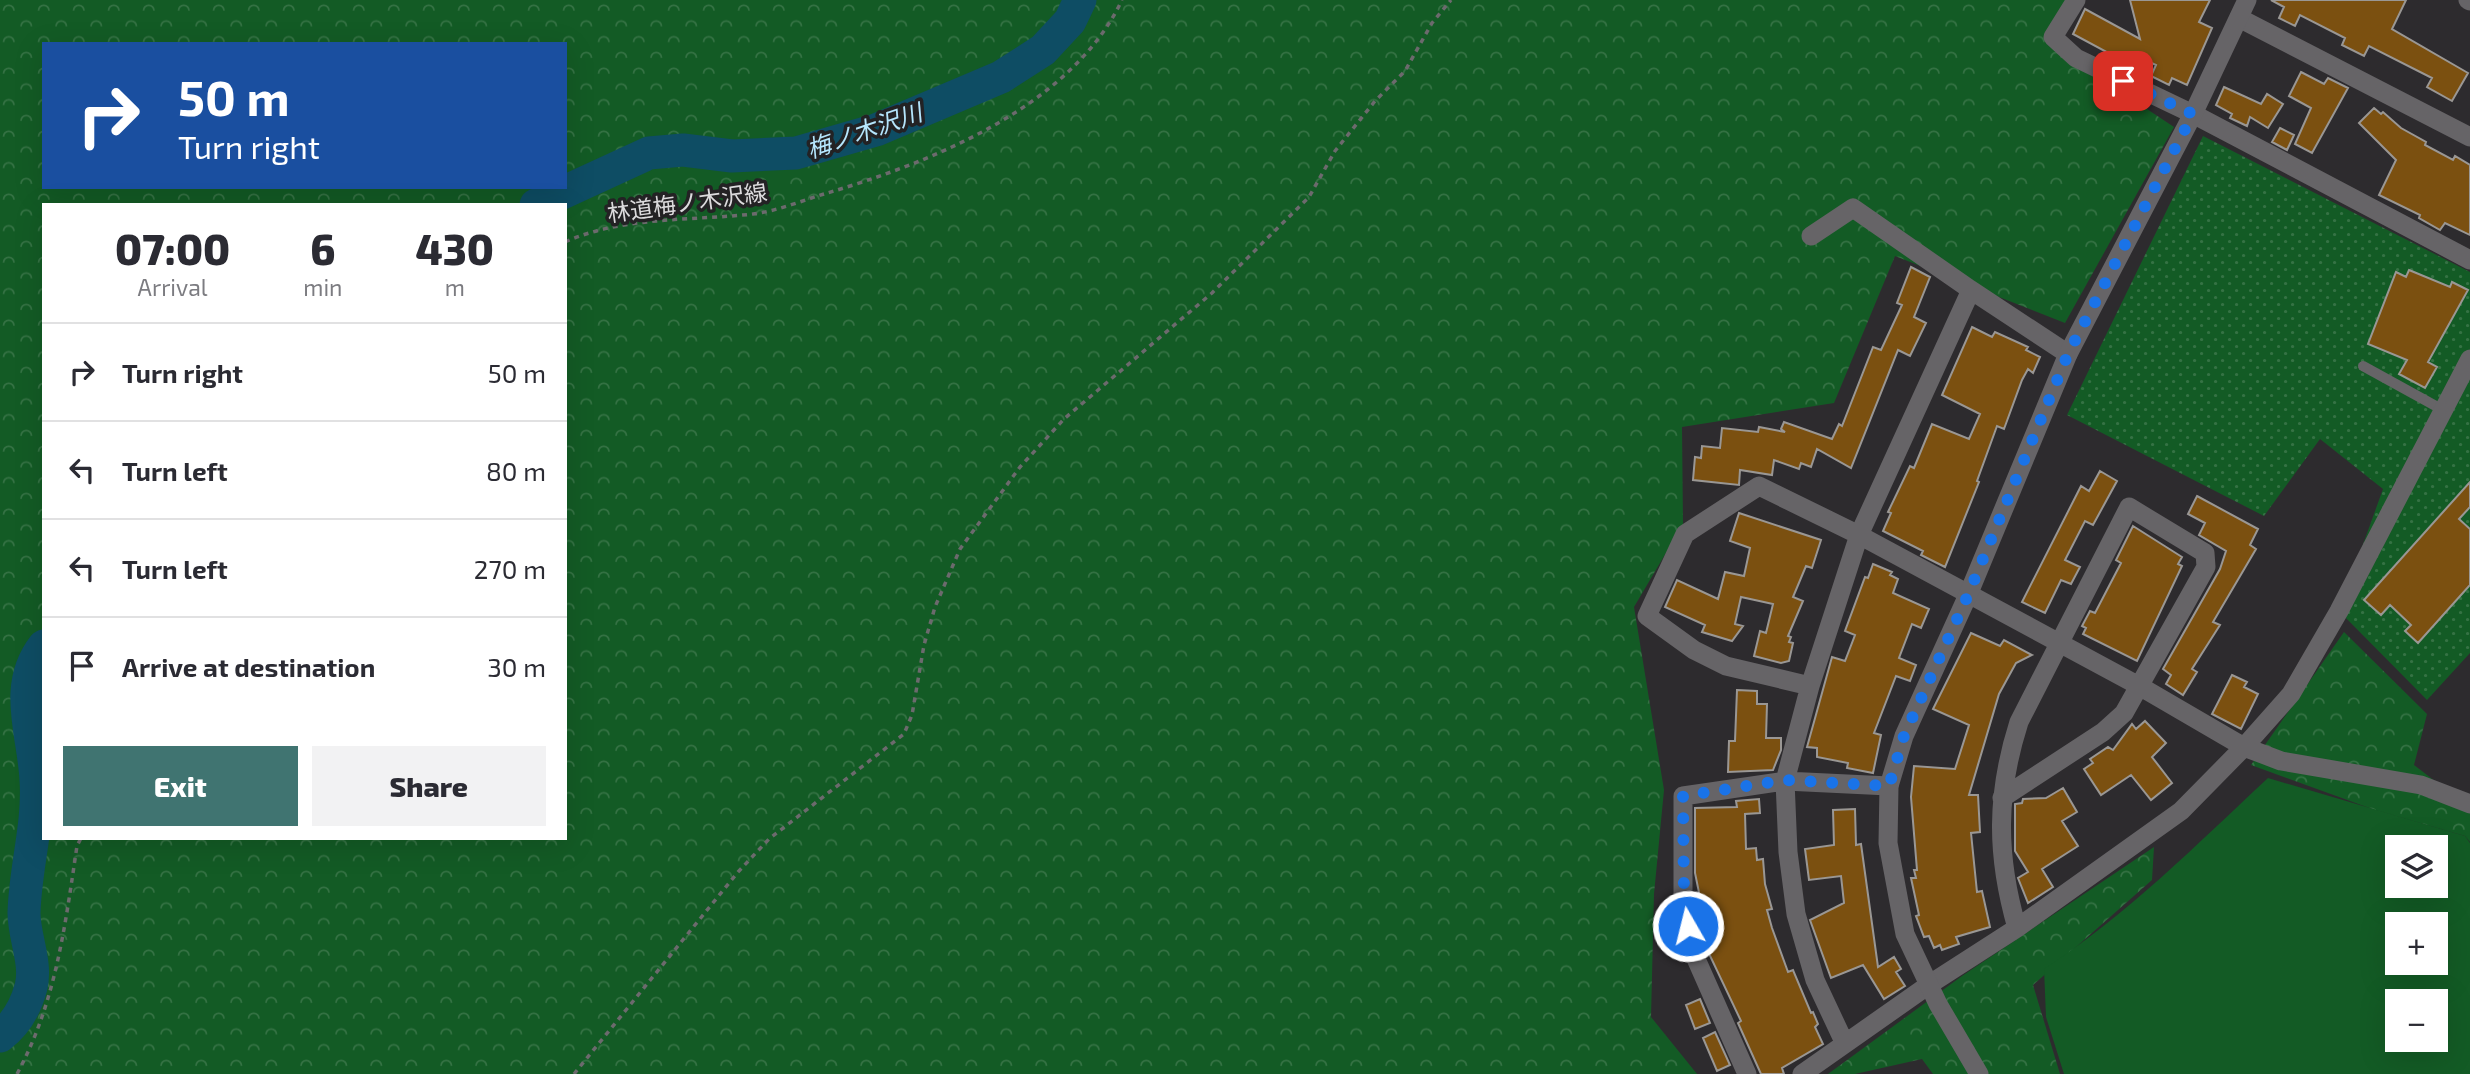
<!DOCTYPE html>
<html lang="en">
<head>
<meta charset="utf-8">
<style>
  :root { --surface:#fff; --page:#f2f2f3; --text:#2b2b33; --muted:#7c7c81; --line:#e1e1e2; --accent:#407471 }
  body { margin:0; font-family:"Exo 2","Noto Sans JP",sans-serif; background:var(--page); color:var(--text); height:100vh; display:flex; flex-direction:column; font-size:26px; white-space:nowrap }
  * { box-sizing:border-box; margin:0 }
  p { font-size:23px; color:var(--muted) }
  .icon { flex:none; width:38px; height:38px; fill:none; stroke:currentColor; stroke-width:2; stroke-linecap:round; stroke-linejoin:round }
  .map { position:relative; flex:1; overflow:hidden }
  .side { position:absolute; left:42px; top:203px; width:525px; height:637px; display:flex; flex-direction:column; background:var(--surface); border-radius:0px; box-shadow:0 7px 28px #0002 }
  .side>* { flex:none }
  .top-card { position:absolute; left:42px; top:42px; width:525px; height:147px; border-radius:0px; box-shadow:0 7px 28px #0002; background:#1a4fa0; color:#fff; overflow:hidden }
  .fabs { position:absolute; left:2385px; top:835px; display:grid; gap:14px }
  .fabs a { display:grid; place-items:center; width:63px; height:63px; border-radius:0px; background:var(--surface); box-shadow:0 7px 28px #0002; font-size:35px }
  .pin { position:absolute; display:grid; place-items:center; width:60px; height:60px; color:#fff; margin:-30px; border-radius:14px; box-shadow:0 4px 10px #0006 }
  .me { position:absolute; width:77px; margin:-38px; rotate:352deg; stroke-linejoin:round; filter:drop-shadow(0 0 5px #0008) }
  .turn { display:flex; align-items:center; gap:24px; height:147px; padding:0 21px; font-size:32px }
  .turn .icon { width:91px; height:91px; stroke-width:2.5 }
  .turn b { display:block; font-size:49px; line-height:60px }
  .eta { display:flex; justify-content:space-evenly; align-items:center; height:119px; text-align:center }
  .eta b { font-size:42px; font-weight:800; line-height:49px }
  .button { display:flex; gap:14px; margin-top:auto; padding:14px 21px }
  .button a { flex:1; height:80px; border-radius:0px; background:var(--accent); color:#fff; font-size:28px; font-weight:800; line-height:80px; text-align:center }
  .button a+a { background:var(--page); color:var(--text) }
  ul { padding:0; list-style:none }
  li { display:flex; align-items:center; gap:21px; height:98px; padding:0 21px; border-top:2px solid var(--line) }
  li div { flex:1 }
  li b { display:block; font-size:26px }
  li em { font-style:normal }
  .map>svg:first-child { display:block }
</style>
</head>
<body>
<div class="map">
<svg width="2470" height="1074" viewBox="0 0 2470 1074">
  <defs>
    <pattern id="grass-dots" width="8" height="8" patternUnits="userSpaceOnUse" patternTransform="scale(1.75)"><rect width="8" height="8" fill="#135b25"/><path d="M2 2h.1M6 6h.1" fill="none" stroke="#357244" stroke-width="1.8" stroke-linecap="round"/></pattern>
    <pattern id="forest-crowns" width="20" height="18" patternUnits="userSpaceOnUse" patternTransform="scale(1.75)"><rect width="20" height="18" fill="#135b25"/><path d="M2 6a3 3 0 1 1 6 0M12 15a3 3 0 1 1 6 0" fill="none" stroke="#357244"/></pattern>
  </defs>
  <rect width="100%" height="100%" fill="#2d2b2e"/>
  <path fill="url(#grass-dots)" d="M2203,136l267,136v381l-43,47 -88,-89 44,-122 -63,-50 -56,77 -197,-101z"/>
  <path fill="url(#forest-crowns)" fill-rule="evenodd" d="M0,0h2076l-27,44 125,83 -109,196 -170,-67 -61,147 -152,24 1,97 -49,83 30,183 -10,104 -3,123 46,57h-1697zM44,44h521v143h-521zM44,205h521v633h-521z
    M2344,632l83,82 -13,51 56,43v34l-5,-6 -90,-26 -124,-45z
    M2154,847l-2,33 -119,105 27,89h-127l-11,-15 -67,15h-27l134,-98z"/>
  <path fill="#135b25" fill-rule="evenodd" d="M2268,778l197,58 5,7v231h-406l-18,-57 -2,-48c83,-54 152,-124 224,-191zM2398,847h38v39h-38zM2398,924h38v38h-38zM2398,1001h38v39h-38z"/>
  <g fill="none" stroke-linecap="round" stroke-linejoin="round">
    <path stroke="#0e4d64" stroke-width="33" d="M536,205l113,-52 34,-3 49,6 64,-3 80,-23 125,-53 42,-27 27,-29 10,-21
      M0,1036c16,-12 26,-30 31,-49 6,-24 -7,-50 -7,-74 1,-45 15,-88 12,-133 -2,-46 -24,-93 8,-134"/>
  </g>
  <path fill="#7b5010" stroke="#9a9794" stroke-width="2" d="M2130,0h80l-11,22 13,6 -25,57 -15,-7 -3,7 -18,-9 5,-11 -26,-12 -5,9 -52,-28 12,-25 55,30z
    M2271,0h135l-14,29 76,44 -16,28 -25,-14 5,-9 -63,-32 -5,10 -22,-11 3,-7 -45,-23 -5,11 -16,-8 5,-11z
    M2301,72l23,12 4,-6 20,10 -36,65 -17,-9 16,-36 -22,-12z
    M2224,87l37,17 6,-10 16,10 -15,24 -18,-11 -3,9 -17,-8 2,-4 -16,-9z
    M2374,108l7,6 2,-2 18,16 25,14 -1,3 28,15 2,-4 15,9v70l-25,-12 -5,7 -21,-12 1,-3 -41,-20 17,-35 -37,-37z
    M2280,128l14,7 -7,15 -15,-8z
    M1911,267l19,10 -16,40 12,6 -16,33 -12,-6 -47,118 -34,-19 -6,18 -10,-4 -2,6 -25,-9 -2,15 -32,-5 -1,15 -46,-5 2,-23 6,1 1,-12 18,2 2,-20 36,4 1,-5 26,5 -4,-3 3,-7 48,17 7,-15 3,2 31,-79 8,3 21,-45 -5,-2z
    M2409,270l41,17 2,-5 16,8 -40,72 9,5 -12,21 -26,-14 8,-14 -39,-16 28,-72 10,5z
    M1972,327l20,10 3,-5 33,15 -2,3 14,7 -7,16 -5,-4 -6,11 -18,49 -7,-3 -20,55 2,1 -34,85 -24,-12 2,-4 -40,-20 8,-18 -3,-1 22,-46 4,2 18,-44 37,15 11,-25 -38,-19z
    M2100,471l17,10 -24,44 -8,-4 -20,39 15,7 -9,17 -10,-4 -16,33 -23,-11 59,-116 8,5z
    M2470,482v25l-11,12 11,10v56l-52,58 -13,-12 6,-6 -21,-20 -9,10 -17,-15z
    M2197,496l61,33 -8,16 6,4 -43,73 7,3 -28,44 5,3 -14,23 -17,-11 5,-9 -8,-6 57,-100 6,-18 -27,-16 6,-12 -17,-9z
    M1739,513l82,27 -9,28 -6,-2 -13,31 10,4 -15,35 3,1 -2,5 4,1 -4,18 -8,2 -27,-7 6,-25 6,2 7,-29 -32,-7 -6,27 8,2 -11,15 -30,-9 3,-7 -40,-18 12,-27 41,19 7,-27 19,4 6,-28 -20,-7z
    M2133,526l49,31 -4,7 4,2 -45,95 -54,-27 3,-6 -4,-2 8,-15 5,2 26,-50 -5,-3z
    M1873,564l19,8 -2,3 8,4 -5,14 36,16 -8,19 -9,-4 -13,34 17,7 -6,16 -14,-5 -22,57 7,2 -8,38 -26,-5 1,-5 -31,-6v-9l-10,-1 25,-90 13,4 10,-26 -10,-4 20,-54 3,1z
    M1971,633l29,13 4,-6 28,15 -16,8 -17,31 -30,101h9l2,37 -9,1 6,59 5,-1 8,36 -34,10 3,7 -17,6 -2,-5 -6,3 -5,-12 -5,1 -8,-21 3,-1 -8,-37h5l-2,-8h3l-6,-73 3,-31 41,3 14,-44 -36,-16z
    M2232,675l15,7 -3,5 14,7 -17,35 -29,-15z
    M1737,690l20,1v13h10l-1,34h15v12l-8,20 -45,2 1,-31h6z
    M2145,721l21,22 -14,14 20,26 -21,17 -20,-25 -30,20 -17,-26 9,-6 -3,-4 18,-12 5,3 19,-26 4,5z
    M2063,788l14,24 -15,9 16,25 -36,23 11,18 -25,16 -10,-25 10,-6 -13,-21v-47l7,-1 1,-4 23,-1z
    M1759,799l1,14 -15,1 1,35 10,-1 1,12 6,-1 2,25 7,25 -5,1 5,18 16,44 5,-2 18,43 2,-1 5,12 -3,3 8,17 -41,24 2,6h-23l-23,-51 3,-2 -38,-80 -3,-17 5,-2 -10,-49v-65l42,-1 -1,-6z
    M1855,809l1,36 5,-1 17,123 16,-10 7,12 -5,3 9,14 -21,13 -21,-34 -32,13 -21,-58 34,-17 -3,-27 -32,4 -4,-31 29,-4 -1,-35z
    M1700,999l10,24 -15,6 -9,-24z
    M1715,1032l15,33 -13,6 -14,-33z"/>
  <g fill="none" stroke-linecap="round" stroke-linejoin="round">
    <path stroke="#6c6a6d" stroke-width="3.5" stroke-dasharray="5 5" stroke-linecap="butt" d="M565,242c58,-26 126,-21 188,-28 24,-3 48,-13 71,-20 108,-32 247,-87 298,-194
      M17,1074c39,-72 48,-148 60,-228l4,-8
      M574,1074l164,-202 31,-33 135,-105 8,-19 12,-70 11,-38 25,-58 60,-82 44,-48 148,-126 97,-96 26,-46 40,-50 30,-30 27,-48 19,-23"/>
    <path stroke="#666467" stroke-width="10" d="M2363,366l80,44"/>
    <path stroke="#666467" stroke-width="19" d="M2076,0l-23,37 23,21 117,56 277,146
      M2468,0l2,1
      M2239,18l231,119
      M1811,236l42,-28 118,82
      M1810,686l-84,-20 -32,-16 -47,-34 38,-82 74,-48 100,49 282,152 103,60 37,14 140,24 49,19
      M2002,798l101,-66 21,-19 82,-146 -1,-14 -76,-46 -110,215c-23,72 -23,133 -2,206
      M1845,1044l-30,-64 -19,-66 -8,-62 -3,-71 25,-95 49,-151 112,-245 97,64
      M1747,1074l-54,-122 -10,-52v-104l102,-15 104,5
      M1802,1074l128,-90 87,-56 164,-117 63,-64 47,-53 48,-83 131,-252"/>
    <path stroke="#666467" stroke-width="19" d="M1979,1074l-41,-70 -33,-70 -17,-91 1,-57 15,-50 64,-141 100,-241 125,-240 54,-114"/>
  </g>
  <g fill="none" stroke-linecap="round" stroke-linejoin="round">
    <path stroke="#1a73e8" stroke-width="12" stroke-dasharray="0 21.6" d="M1688,926l-4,-26 -1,-104 102,-16 104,6 15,-50 64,-141 100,-241 125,-240 -70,-33"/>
  </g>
  <g text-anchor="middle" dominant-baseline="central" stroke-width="7" stroke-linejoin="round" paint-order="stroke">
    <g font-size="23" fill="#dcdbdd" stroke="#232224">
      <text transform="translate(687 202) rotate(-8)">林道梅ノ木沢線</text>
    </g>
    <g font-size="24" font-style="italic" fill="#b5e6fd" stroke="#232224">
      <text transform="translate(864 130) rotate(-19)">梅ノ木沢川</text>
    </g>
  </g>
</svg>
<div class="fabs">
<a><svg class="icon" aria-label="layers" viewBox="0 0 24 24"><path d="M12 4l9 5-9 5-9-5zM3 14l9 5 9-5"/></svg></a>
<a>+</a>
<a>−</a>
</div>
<div class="pin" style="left:2123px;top:81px;background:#d93025"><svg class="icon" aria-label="arrive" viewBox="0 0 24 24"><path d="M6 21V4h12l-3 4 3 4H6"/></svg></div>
<svg class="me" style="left:1688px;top:926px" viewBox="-20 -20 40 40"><circle r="17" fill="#1a73e8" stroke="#fff" stroke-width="3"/><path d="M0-11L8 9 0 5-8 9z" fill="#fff"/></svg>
<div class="top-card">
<div class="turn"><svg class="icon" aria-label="right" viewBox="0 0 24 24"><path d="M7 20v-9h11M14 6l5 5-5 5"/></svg><div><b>50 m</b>Turn right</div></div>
</div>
<section class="side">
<div class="eta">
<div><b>07:00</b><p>Arrival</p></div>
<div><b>6</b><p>min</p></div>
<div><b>430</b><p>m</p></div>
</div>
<ul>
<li><svg class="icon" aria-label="right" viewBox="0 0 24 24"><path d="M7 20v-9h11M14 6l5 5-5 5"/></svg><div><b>Turn right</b></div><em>50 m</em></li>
<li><svg class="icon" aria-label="left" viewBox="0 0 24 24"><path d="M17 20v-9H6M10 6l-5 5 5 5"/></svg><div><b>Turn left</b></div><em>80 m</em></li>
<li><svg class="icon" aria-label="left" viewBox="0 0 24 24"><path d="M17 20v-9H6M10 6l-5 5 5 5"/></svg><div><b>Turn left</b></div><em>270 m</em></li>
<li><svg class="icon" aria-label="arrive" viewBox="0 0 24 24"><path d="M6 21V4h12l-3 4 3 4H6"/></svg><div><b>Arrive at destination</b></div><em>30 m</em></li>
</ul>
<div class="button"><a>Exit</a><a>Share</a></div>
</section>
</div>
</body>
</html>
